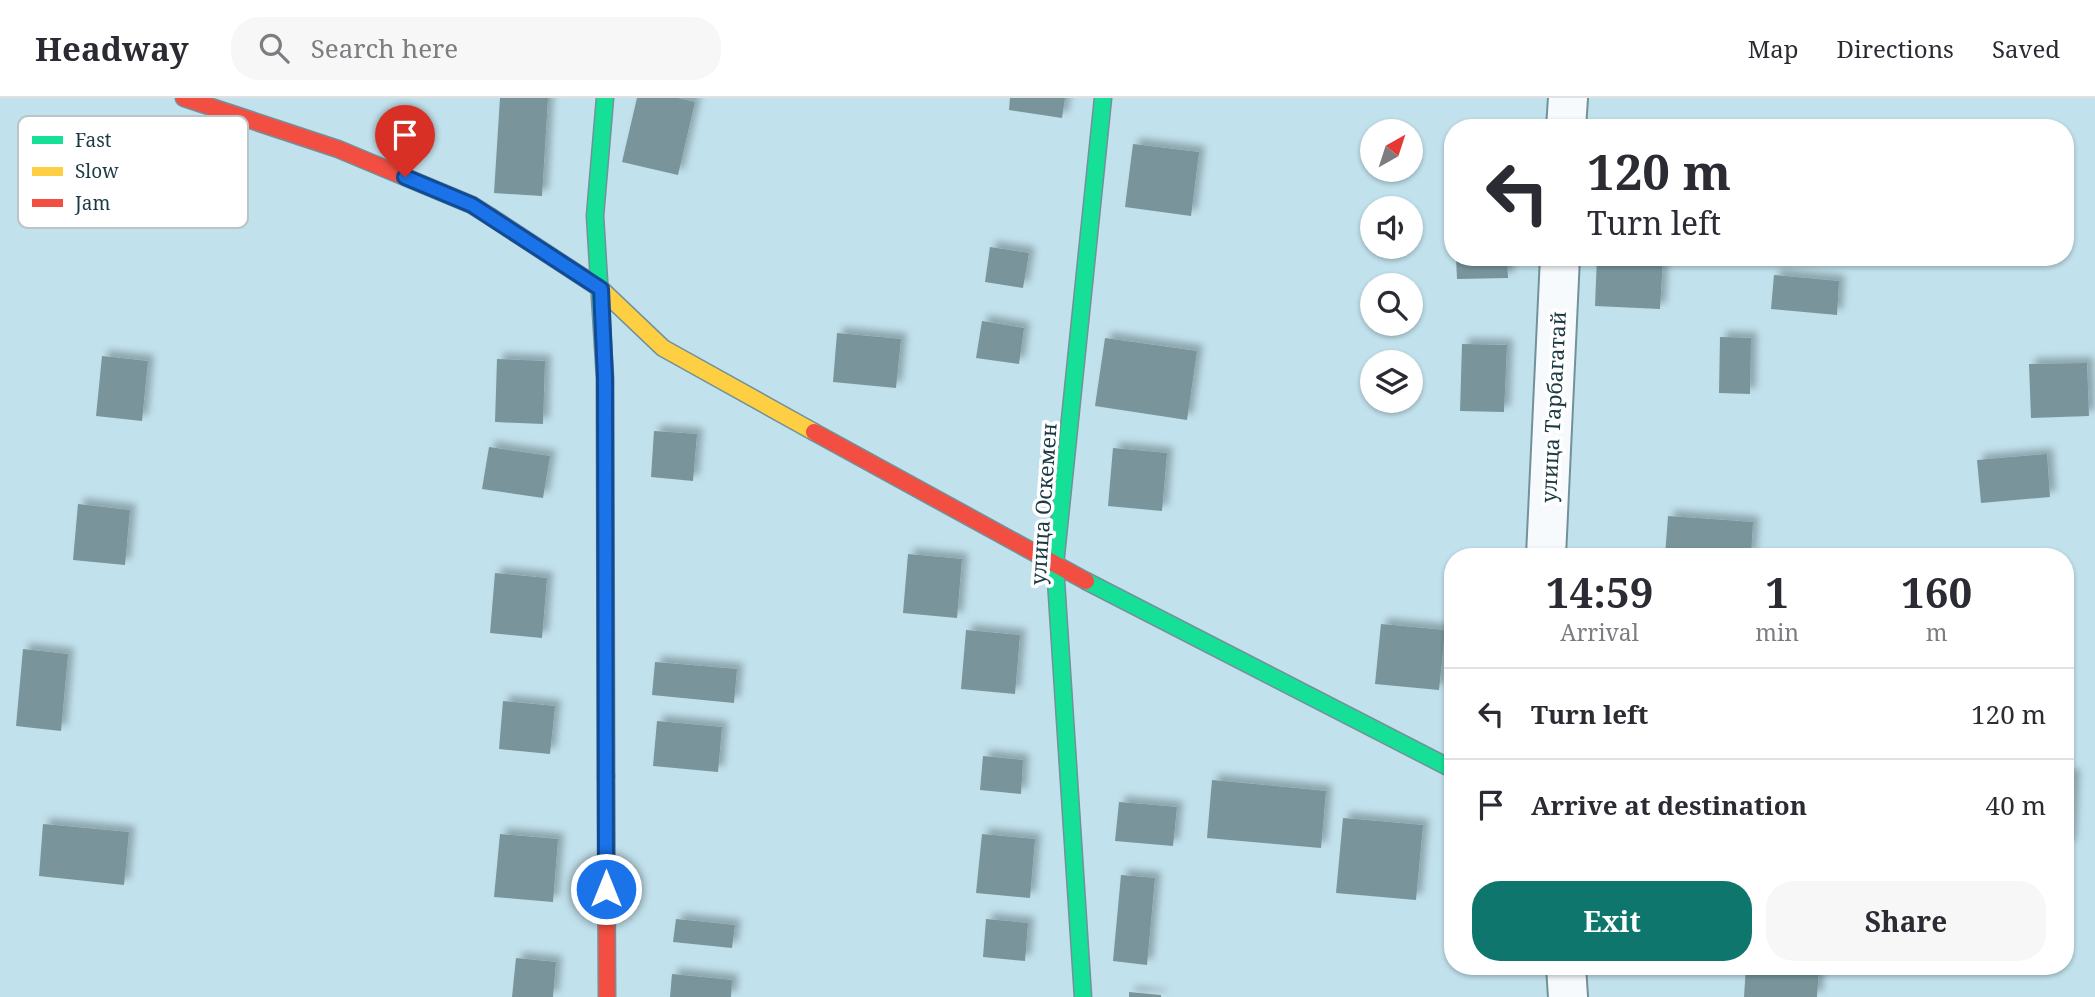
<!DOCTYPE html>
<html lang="en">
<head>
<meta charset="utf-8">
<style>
  :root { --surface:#fff; --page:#f7f7f7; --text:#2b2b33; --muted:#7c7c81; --line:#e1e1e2; --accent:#0f766e }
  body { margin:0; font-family:"Noto Serif",serif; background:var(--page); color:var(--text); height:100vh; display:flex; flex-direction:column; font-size:26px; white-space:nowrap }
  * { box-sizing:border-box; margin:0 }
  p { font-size:23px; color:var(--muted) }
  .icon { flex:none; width:38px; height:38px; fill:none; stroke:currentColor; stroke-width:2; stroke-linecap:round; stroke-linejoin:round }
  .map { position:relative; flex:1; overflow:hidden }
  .panel { position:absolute; left:1444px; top:450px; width:630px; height:427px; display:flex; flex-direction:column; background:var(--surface); border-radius:28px; box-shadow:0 2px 5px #0004 }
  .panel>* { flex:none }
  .guide { position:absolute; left:1444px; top:21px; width:630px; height:147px; border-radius:28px; box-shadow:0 2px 5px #0004; background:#fff; color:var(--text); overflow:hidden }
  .needle { width:46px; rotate:39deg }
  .tools { position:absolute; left:1360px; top:21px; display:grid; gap:14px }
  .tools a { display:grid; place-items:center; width:63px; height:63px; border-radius:50%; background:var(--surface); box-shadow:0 2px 5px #0004; font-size:35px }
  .pin { position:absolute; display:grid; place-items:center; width:60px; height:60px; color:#fff; margin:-72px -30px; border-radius:50% 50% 50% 0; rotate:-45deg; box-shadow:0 0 7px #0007 }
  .pin .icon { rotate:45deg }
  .me { position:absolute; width:77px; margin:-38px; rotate:0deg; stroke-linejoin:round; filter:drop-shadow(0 0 5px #0008) }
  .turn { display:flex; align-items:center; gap:24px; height:147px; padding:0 28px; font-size:32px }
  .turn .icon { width:91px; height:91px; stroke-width:2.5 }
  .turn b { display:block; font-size:49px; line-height:60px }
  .eta { display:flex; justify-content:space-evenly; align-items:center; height:119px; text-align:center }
  .eta b { font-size:42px; font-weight:700; line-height:49px }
  .primary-button { display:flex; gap:14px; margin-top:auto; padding:14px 28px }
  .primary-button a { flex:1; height:80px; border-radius:28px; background:var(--accent); color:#fff; font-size:28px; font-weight:700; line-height:80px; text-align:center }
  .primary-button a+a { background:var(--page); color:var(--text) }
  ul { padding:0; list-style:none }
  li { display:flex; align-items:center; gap:21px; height:91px; padding:0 28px; border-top:2px solid var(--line) }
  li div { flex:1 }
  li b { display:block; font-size:26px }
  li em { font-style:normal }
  header { display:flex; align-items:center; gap:42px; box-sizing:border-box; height:98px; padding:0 35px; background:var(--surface); border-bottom:2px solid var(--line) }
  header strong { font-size:33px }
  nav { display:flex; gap:38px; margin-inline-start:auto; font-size:24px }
  .search { width:490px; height:63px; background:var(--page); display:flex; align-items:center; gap:18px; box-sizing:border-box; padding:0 24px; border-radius:28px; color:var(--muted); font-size:26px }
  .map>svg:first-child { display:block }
</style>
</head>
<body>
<header>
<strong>Headway</strong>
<div class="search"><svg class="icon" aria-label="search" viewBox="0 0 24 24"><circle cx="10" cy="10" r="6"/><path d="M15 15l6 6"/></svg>Search here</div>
<nav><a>Map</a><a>Directions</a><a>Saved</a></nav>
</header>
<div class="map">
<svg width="2095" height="899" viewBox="0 0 2095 899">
  <defs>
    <filter id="shadow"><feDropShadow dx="6" dy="-6" stdDeviation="3.5" flood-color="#0004"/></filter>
  </defs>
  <rect width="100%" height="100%" fill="#c1e1ec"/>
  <path fill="#79959b" filter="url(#shadow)" d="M500,0h48l-6,98 -48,-3z
    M637,0h41l17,4 -17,73 -56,-13z
    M1010,0h55l-3,20 -53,-8z
    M1133,46l66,8 -8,64 -66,-9z
    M990,149l39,6 -6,35 -38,-6z
    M1456,159h51l1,21 -51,1z
    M1597,159h66l-3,52 -65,-3z
    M1774,177l65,6 -2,34 -66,-6z
    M982,223l42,7 -5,36 -43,-6z
    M837,235l64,6 -5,49 -63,-6z
    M1720,239l31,1 -1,56 -31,-1z
    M1105,240l92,13 -10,69 -92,-14z
    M1462,246l45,1 -3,67 -44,-1z
    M102,258l46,5 -6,60 -46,-5z
    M497,261l48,2 -2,63 -48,-2z
    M2087,265l2,53 -58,2 -2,-54z
    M654,333l43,3 -4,47 -42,-4z
    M489,349l61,9 -7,42 -61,-9z
    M1113,350l54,5 -5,58 -54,-5z
    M2047,356l3,43 -69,6 -4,-43z
    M78,406l52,6 -5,55 -52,-5z
    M1668,418l85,6 -2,34h-86z
    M908,456l54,5 -5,59 -54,-5z
    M495,475l52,5 -5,60 -52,-5z
    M1381,526l64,6 -6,60 -64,-6z
    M966,532l54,5 -5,59 -54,-5z
    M23,551l45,5 -7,77 -45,-5z
    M655,564l82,7 -3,34 -82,-8z
    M503,603l52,5 -5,48 -51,-5z
    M657,623l65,6 -4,45 -65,-6z
    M983,658l40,4 -2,34 -41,-4z
    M2065,677h9l-4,72h-5z
    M1212,682l114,11 -5,57 -114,-10z
    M1119,704l58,5 -4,39 -58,-5z
    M1343,720l80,7 -7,75 -80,-7z
    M43,726l86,8 -5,53 -85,-9z
    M500,736l58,5 -5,63 -59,-5z
    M982,736l53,5 -5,59 -54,-5z
    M1121,777l34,3 -8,87 -34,-4z
    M676,821l59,6 -3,23 -59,-6z
    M986,821l42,4 -3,38 -42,-4z
    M516,860l40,4 -3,35h-41z
    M1746,868h73l-2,31h-73z
    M672,876l60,6 -1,17h-61z
    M1129,894l32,3v2h-32z"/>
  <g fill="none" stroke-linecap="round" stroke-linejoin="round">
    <g stroke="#72919a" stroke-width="42">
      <path id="street" d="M1566,30l2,-30
        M1546,458l14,-299
        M1566,868l2,31"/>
    </g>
    <g stroke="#72919a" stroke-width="19">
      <path id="fast" d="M605,0l-10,118 10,162 1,398
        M1086,483l366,188
        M1083,899l-28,-432 48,-467"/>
    </g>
    <g stroke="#72919a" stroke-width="19">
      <path id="slow" d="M491,119l110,72 62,59 151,84"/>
    </g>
    <g stroke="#72919a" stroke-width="19">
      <path id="jam" d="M184,0l154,51 134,56 19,12
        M814,334l272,149
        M606,678l1,221"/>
    </g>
    <use href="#street" stroke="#f6fafc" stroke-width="38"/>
    <use href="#fast" stroke="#16e098" stroke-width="16"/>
    <use href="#slow" stroke="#ffcf43" stroke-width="16"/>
    <use href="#jam" stroke="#f24e42" stroke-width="16"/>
  </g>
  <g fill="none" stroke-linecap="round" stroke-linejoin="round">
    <g stroke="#114b97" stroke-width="18">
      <path id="route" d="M405,79l67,28 129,84 4,89 1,511"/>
    </g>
    <use href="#route" stroke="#1a73e8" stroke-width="12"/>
  </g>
  <g text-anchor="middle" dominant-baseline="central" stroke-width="7" stroke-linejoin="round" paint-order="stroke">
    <g font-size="21" fill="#1b3a44" stroke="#fff">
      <text transform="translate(1553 309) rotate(-87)">улица Тарбагатай</text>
      <text transform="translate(1043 406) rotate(-86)">улица Оскемен</text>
    </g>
  </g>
  <rect x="18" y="18" width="230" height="112" rx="10" fill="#fff" stroke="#bbc4c7" stroke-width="2"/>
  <rect x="32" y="38" width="31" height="8" fill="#16e098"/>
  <rect x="32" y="69" width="31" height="9" fill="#ffcf43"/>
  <rect x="32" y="101" width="31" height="8" fill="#f24e42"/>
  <g font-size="19" fill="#1b3a44">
    <text x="75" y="49">Fast</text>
    <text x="75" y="80">Slow</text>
    <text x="75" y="112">Jam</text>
  </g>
</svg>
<div class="tools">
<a><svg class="needle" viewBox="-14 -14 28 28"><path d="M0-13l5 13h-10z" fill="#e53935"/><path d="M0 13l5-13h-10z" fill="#7c7c81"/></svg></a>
<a><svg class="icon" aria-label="sound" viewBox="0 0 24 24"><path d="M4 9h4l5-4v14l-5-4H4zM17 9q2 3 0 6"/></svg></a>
<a><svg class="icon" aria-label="search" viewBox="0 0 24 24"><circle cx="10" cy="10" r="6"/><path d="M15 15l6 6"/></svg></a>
<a><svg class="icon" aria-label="layers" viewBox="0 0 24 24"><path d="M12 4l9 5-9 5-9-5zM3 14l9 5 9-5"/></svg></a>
</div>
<div class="pin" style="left:405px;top:79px;background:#d93025"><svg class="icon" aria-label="arrive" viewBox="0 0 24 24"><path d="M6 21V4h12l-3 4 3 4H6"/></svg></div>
<svg class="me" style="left:606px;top:791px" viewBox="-20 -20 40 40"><circle r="17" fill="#1a73e8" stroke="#fff" stroke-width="3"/><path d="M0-11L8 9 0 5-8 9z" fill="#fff"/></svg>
<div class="guide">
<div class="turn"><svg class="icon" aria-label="left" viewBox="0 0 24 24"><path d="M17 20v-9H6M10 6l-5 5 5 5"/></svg><div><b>120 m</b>Turn left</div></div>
</div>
<section class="panel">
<div class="eta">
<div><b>14:59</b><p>Arrival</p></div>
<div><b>1</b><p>min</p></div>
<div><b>160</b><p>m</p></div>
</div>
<ul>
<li><svg class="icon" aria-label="left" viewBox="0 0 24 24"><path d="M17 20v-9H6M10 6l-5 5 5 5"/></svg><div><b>Turn left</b></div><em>120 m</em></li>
<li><svg class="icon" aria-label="arrive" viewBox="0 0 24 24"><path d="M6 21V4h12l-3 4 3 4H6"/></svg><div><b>Arrive at destination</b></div><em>40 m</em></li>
</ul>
<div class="primary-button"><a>Exit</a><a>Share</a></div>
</section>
</div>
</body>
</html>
